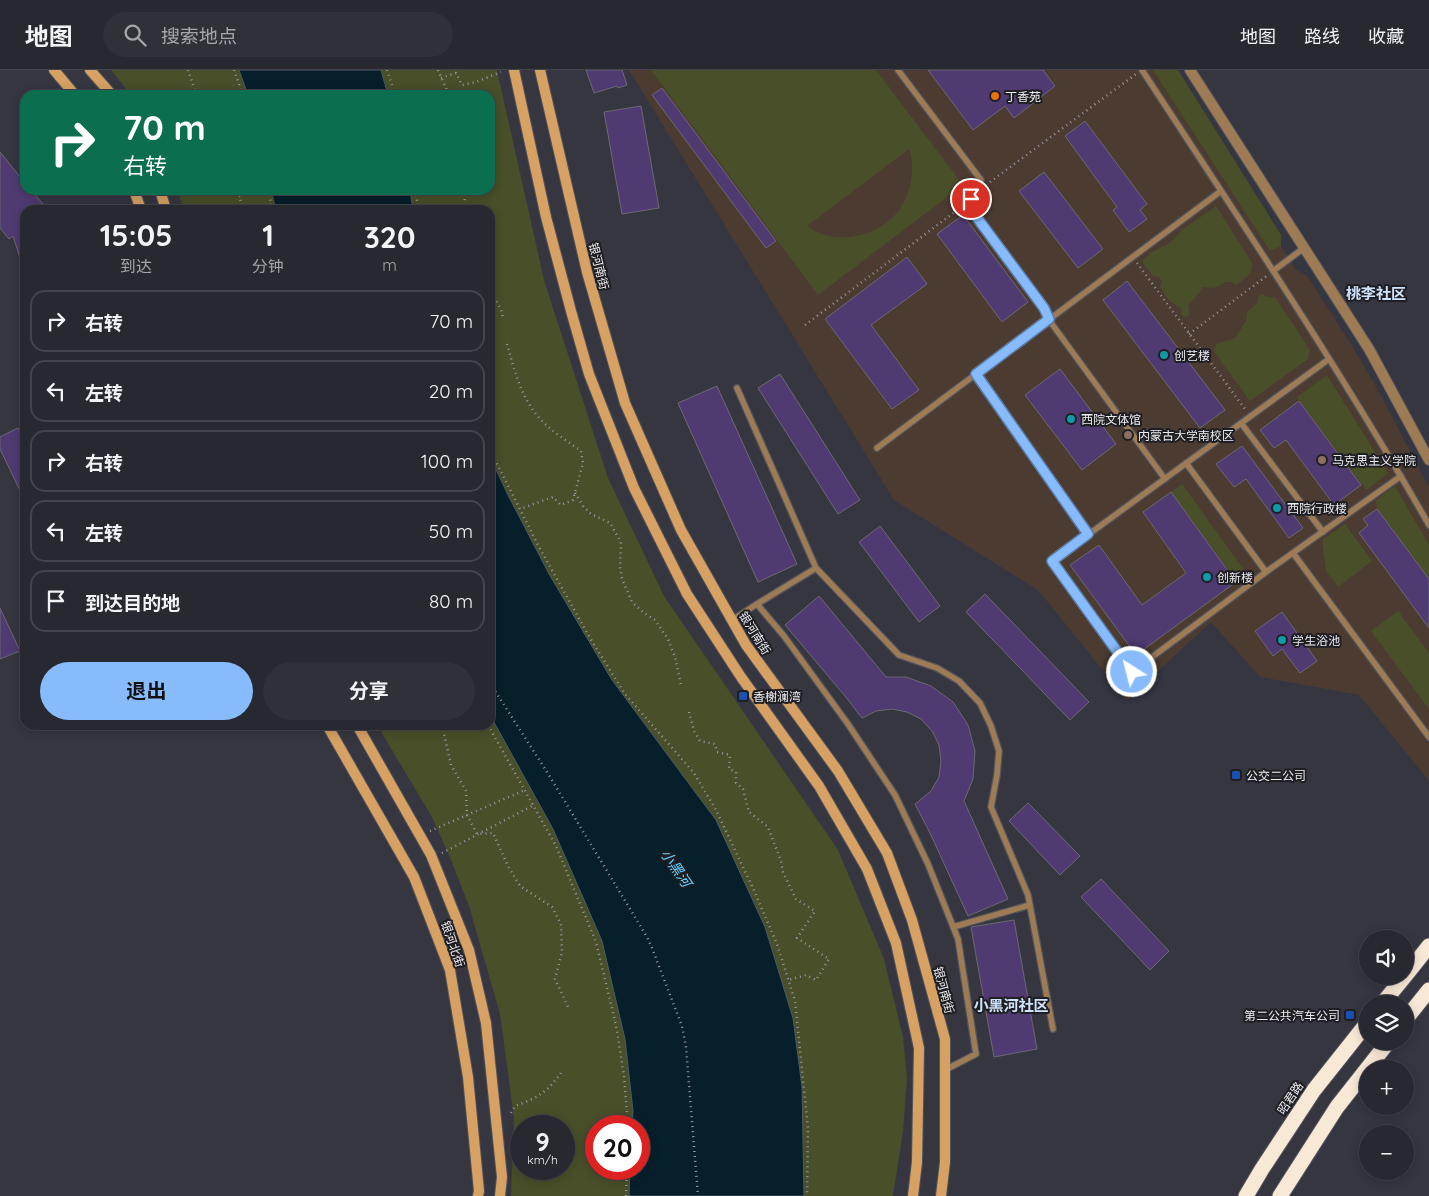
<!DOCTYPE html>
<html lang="zh">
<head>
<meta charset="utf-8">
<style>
  :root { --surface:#282831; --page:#303039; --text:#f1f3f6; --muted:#a5a6ab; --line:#44444d; --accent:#88bbfc }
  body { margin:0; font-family:Quicksand,"Noto Sans SC",sans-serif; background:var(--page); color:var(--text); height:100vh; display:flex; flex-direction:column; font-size:19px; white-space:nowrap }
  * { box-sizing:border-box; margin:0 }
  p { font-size:16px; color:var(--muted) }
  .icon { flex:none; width:28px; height:28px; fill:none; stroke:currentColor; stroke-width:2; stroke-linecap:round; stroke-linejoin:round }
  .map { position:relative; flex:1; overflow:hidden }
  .details { position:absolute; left:20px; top:135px; width:475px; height:525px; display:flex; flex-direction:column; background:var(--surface); border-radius:15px; box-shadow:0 2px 12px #0003,0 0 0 1px var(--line) }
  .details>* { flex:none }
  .top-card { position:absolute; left:20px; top:20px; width:475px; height:105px; border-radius:15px; box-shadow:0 2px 12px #0003,0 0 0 1px var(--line); background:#0b6e4f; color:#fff; overflow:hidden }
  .controls { position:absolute; left:1359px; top:860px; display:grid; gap:10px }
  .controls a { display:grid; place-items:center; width:55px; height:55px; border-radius:50%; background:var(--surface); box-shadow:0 2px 12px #0003,0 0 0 1px var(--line); font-size:25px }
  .speed { position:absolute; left:510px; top:1045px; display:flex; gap:10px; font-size:25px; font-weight:700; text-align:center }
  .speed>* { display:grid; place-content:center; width:65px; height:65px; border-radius:50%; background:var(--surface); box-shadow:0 2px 12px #0003,0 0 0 1px var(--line); line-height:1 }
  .speed small { font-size:12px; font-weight:400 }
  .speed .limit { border:8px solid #d22; background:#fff; color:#111 }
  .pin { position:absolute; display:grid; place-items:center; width:42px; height:42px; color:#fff; margin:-21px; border:2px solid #fff; border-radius:50%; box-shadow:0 1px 5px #0007 }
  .me { position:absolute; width:55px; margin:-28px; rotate:324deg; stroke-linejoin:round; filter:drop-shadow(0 0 4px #0008) }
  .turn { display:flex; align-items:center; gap:18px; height:105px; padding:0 20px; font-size:22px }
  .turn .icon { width:65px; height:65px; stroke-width:2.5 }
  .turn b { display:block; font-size:35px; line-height:42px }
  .eta { display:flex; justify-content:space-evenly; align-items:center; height:85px; text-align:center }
  .eta b { font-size:30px; font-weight:700; line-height:35px }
  .button { display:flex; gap:10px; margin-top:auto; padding:10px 20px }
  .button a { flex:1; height:58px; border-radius:30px; background:var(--accent); color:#111; font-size:20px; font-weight:700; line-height:58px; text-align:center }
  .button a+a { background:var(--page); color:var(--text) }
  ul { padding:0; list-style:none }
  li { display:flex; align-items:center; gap:15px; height:62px; margin:0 10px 8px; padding:0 10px; border:2px solid var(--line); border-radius:15px }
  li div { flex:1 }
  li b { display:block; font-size:19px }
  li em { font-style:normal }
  header { display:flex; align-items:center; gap:30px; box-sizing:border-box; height:70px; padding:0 25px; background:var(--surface); border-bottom:1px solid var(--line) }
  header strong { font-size:24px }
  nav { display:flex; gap:28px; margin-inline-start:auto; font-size:18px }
  .search { width:350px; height:45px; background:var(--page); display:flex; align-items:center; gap:12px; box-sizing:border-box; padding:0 18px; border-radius:28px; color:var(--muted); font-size:19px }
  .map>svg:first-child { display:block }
</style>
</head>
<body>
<header>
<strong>地图</strong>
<div class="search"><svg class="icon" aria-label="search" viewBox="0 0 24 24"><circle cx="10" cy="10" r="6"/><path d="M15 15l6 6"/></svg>搜索地点</div>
<nav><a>地图</a><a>路线</a><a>收藏</a></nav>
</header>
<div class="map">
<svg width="1429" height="1126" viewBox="0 0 1429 1126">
  <rect width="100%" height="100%" fill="#363641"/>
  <path fill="#4c3b31" d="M629,0h549l103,165v11l15,24 11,6 45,70 22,37 55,104v294l-70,-86 -99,-18 -49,-55 -84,78 -89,-110 -144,-90z"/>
  <path fill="#494f29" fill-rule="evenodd" d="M111,0h386l47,210 64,198 56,118 174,254 46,109 19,78 4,41 -4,53 -10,65h-382l3,-78 -14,-104 -31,-108 -20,-51 -17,-38 -55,-92h113v-515h-306l-7,-20h313v-95h-359zM521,1056h43v43h-43zM596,1056h43v43h-43z
    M651,0h225l87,115 -145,110zM909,79c3,6 3,15 3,22 -1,15 -6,32 -16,43 -22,24 -62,32 -89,12z
    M1153,0h25l103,165v11l-11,5z
    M1216,136l36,57c1,12 -7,15 -16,22l-4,-3h-7l-11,6 -11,-1c-4,7 -10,12 -15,19l2,7 -1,3 -4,1 -4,-2v-7l-12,-7 -9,-14 2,-6 -3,-4 -6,-1 -11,-14c8,-13 21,-13 31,-22 4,-4 7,-9 11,-12 11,-7 21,-14 32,-22z
    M1261,224l7,3h7l35,53 -2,9 -58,42 -35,-48 -1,-4 2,-5 14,-4 7,-4 9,-15 1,-9 10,-9 2,-7z
    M1327,305l61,98 -22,17 -69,-93z
    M1182,414l65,90 -10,7 -66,-89z
    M1395,416l34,59v34l-52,-70 -1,-9z
    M1345,454l27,37 -34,26 -12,-16 -4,-31z
    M1398,541l31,42v56l-58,-78z"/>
  <path fill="#071f2a" stroke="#4b5c66" d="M239,0h142l7,25h-140z
    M271,120h139l3,20h-137z
    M490,387l18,38 41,79 63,106 104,140 49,107 28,91 9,69 2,109h-175l1,-27h9v-43h-7l1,-15 -8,-72 -23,-98 -49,-112 -63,-114z"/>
  <path fill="#4f3b71" stroke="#6c6974" d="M586,0h36l5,15 -9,3 -1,-2 -23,7z
    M928,0h115l12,16 -41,32 -9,-12 -32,24z
    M662,18l114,153 -10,7 -114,-153z
    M641,36l18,102 -37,6 -18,-102z
    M1085,51l62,83 -7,6 7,9 -18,13 -16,-22 4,-3 -52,-71z
    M0,82l25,31v7h6l17,20h-23v57h-2l-10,-31 -4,3 -9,-11z
    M1044,102l59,77 -25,19 -59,-77z
    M963,145l65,87 -26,20 -65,-88z
    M907,187l20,27 -56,41 48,65 -27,19 -67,-90z
    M1127,211l98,129 -25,18 -97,-128z
    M1060,299l56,75 -34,26 -57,-75z
    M780,304l80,126 -22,14 -80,-126z
    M717,316l80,178 -39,18 -80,-179z
    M1299,331l62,84 -27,20 -48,-65 -12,8 -14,-18z
    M18,358l7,15v58l-25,-52v-12z
    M1242,376l61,82 -14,10 -43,-59 -12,8 -18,-23z
    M1171,422l65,90 -100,73 -66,-90 29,-20 43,60 44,-32 -43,-61z
    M1377,439l52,70v49l-70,-95 9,-8 -5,-6z
    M880,456l60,80 -21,16 -60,-80z
    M985,524l104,108 -19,18 -104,-108z
    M819,526l67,81h20l25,9 22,16 15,23 7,26 -2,28 -9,22 44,98 -40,17 -38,-83 -15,-29 4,-3 12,-10 8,-14 2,-16 -2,-16 -7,-14 -11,-12 -14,-7 -15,-3 -16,2 -14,7 -17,-22 -60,-71z
    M0,538l20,43 -20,8z
    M1282,542l35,49 -17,12 -18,-24 -9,7 -18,-25z
    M1028,733l52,53 -20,19 -51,-54z
    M1101,809l68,72 -19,19 -69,-73z
    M1014,850l23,129 -43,8 -23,-130z"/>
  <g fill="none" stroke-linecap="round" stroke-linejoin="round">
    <g stroke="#53535d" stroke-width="8">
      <path id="lane" d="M898,0l83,110 -2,10 -8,9 1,12 72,97 8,16 113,155
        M1142,0c98,150 198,299 287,455
        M1273,201l31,-23
        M1329,289l-277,202 80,111 134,-100 135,-96
        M976,304l112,160
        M737,318l79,180
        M1241,353l82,109
        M877,378l344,-257
        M1186,393l80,109
        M1293,483l136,184
        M757,534l59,-36 83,87 38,13 22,13 21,22 11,23 8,25 -2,24 -6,32 37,88 25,134
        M732,550l25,-16 27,32 64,88 47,71 33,69 30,75 18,115 -31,16
        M953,857l77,-22"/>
    </g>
    <g stroke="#53535d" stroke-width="12">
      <path id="street" d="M1190,0l179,279 60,111"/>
    </g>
    <g stroke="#53535d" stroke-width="12">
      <path id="secondary" d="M54,0l21,25
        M90,0l22,25
        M514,0l32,147 25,94 18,63 45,114 53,106 54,83 78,109 48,83 29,74 23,105 -2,114 -4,34
        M540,0l47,202 38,131 56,127 65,115 92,126 49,82 25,67 33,119v123l-4,34
        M134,120l7,20
        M160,120l6,20
        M327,655l87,152 36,93 18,107 11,114 -1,5
        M357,655l74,130 38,95 17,73 16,154 -2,19"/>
    </g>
    <g stroke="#53535d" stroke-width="17">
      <path id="highway" d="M1405,906l24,-30
        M1382,934l23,-28
        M1405,950l24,-30
        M1246,1126l16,-27 52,-79 54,-68
        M1280,1126l57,-89 52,-66"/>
    </g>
    <path stroke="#9999a2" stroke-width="2.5" stroke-dasharray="1 4" stroke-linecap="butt" d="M188,0l7,21 3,4
      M234,0l9,25
      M387,0l8,25
      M438,0l11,25
      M441,8l15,-5 6,12 14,-3 25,-10
      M990,112l146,-108
      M239,120l3,20
      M268,120l5,20
      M415,120l4,20
      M239,126l15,-6
      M257,140l14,-6
      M463,140l2,-12 5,-8
      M1137,193l108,146
      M490,218l12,24 1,8
      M805,255l159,-120
      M1189,264l79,-59
      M507,274c8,28 15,58 37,79 11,11 25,19 37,28l2,12 -10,37 -12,5 -8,-8 -33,12
      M490,380l49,97 51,91 35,56 69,79 22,37 36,76 25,58 18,57 13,127 -1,68
      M575,423l8,13 8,8 19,9 11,19 -1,25 2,12 10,23 12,11 11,7 13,19 7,18 6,28
      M490,613l57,89 100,165 5,11 30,78 4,21 12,149
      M689,642l5,19 6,10 15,3 2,8 13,3 -1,14 7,3v11l7,6 6,23 19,15 13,34 2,11 13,27 19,12 -18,27 32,21 -13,21 -10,-5 -18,5
      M442,655l9,40 15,26 1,24 10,19 16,-1 15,33 12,20 32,21 9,17 1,28 -7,27 13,28
      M488,655l68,121 40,96 20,83 8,51 4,50
      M430,761l95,-41
      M442,783l92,-48
      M511,1043l4,-7c24,-9 33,-14 48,-36
      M626,1126l1,-27"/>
    <use href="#lane" stroke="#9d7c55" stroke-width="5.5"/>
    <use href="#street" stroke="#9d7c55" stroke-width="10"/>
    <use href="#secondary" stroke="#d6a162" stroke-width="10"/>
    <use href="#highway" stroke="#f8e8d6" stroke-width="15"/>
  </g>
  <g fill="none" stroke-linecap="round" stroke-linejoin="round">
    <g stroke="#587aa4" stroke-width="12">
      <path id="route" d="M971,129l1,12 72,97 5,11 -73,55 112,160 -36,27 80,111"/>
    </g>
    <use href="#route" stroke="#88bbfc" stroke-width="9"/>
  </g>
  <circle fill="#e8710a" stroke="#1e1e23" stroke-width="2" cx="995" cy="26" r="5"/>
  <g fill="#0f9aa8" stroke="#1e1e23" stroke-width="2">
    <circle cx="1164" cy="285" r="5"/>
    <circle cx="1071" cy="349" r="5"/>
    <circle cx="1277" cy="438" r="5"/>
    <circle cx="1207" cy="507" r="5"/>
    <circle cx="1282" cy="570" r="5"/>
  </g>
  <g fill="#8d6e63" stroke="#1e1e23" stroke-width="2">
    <circle cx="1128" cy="365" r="5"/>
    <circle cx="1322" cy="390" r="5"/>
  </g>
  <g fill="#1a4fb4" stroke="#1e1e23" stroke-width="2">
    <rect x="738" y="621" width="10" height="10" rx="2.5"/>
    <rect x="1231" y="700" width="10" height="10" rx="2.5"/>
    <rect x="1345" y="940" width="10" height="10" rx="2.5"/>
  </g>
  <g text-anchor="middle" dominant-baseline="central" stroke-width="4" stroke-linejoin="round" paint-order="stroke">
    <g font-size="12" fill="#ebebf2" stroke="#1e1e23" text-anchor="start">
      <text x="1005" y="26">丁香苑</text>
      <text x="1174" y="285">创艺楼</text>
      <text x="1081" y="349">西院文体馆</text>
      <text x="1138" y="365">内蒙古大学南校区</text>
      <text x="1332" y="390">马克思主义学院</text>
      <text x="1287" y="438">西院行政楼</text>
      <text x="1217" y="507">创新楼</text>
      <text x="1292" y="570">学生浴池</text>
      <text x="753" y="626">香榭澜湾</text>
      <text x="1246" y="705">公交二公司</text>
      <text x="1340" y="945" text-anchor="end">第二公共汽车公司</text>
    </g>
    <g font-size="12" fill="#ebebf2" stroke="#1e1e23">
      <text transform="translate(599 196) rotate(76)">银河南街</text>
      <text transform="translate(755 563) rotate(58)">银河南街</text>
      <text transform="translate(453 874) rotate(71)">银河北街</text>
      <text transform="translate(944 920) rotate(75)">银河南街</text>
      <text transform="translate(1290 1028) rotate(-56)">昭君路</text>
    </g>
    <g font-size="14" font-style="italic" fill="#62cfff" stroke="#1e1e23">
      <text transform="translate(676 798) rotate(56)">小黑河</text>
    </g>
    <g font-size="15" font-weight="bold" fill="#d0e3fc" stroke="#1e1e23">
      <text x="1376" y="223">桃李社区</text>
      <text x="1011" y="935">小黑河社区</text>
    </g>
  </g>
</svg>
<div class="controls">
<a><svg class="icon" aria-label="sound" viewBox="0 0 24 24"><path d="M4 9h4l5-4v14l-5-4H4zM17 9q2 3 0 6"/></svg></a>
<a><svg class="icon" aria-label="layers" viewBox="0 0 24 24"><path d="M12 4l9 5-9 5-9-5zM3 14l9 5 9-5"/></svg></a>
<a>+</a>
<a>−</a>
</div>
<div class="speed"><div>9<small>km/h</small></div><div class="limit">20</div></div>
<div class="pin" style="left:971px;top:129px;background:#d93025"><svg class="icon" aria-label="arrive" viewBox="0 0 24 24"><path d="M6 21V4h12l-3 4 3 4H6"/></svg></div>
<svg class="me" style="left:1132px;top:602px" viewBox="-20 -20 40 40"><circle r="17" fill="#88bbfc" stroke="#fff" stroke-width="3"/><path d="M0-11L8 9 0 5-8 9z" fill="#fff"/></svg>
<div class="top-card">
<div class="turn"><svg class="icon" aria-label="right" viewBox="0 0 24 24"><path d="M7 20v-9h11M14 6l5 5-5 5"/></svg><div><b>70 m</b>右转</div></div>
</div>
<section class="details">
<div class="eta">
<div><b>15:05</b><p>到达</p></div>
<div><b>1</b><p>分钟</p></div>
<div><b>320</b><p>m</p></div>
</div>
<ul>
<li><svg class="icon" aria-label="right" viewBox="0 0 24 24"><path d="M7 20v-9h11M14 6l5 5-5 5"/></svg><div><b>右转</b></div><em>70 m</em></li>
<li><svg class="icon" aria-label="left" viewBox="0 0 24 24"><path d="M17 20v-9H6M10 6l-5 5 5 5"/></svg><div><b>左转</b></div><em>20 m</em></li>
<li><svg class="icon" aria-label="right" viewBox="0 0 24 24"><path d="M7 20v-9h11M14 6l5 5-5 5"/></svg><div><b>右转</b></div><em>100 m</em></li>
<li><svg class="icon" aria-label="left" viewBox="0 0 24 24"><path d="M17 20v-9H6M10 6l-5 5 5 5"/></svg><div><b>左转</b></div><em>50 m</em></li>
<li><svg class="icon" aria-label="arrive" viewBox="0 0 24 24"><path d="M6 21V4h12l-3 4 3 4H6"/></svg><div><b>到达目的地</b></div><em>80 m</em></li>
</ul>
<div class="button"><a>退出</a><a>分享</a></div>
</section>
</div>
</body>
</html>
